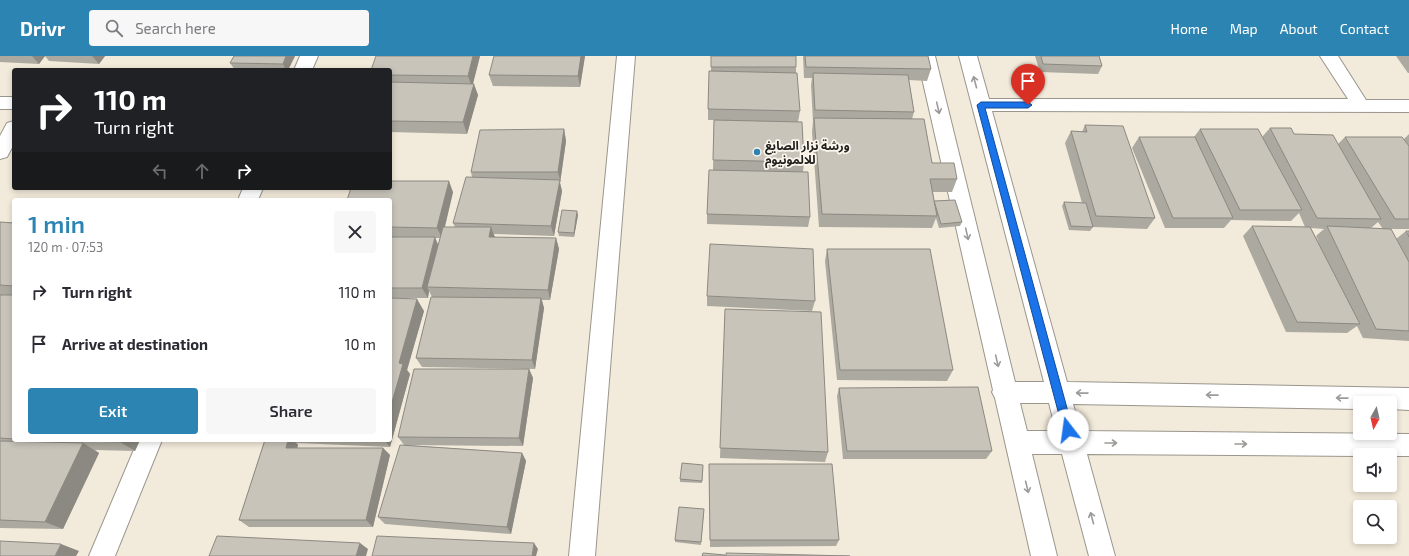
<!DOCTYPE html>
<html lang="en">
<head>
<meta charset="utf-8">
<style>
  :root { --surface:#fff; --page:#f7f7f7; --text:#2b2b33; --muted:#7c7c81; --accent:#2b84b2 }
  body { margin:0; font-family:"Exo 2","Noto Sans Arabic",sans-serif; background:var(--page); color:var(--text); height:100vh; display:flex; flex-direction:column; font-size:15px; white-space:nowrap }
  * { box-sizing:border-box; margin:0 }
  p { font-size:13px; color:var(--muted) }
  .icon { flex:none; width:22px; height:22px; fill:none; stroke:currentColor; stroke-width:2; stroke-linecap:round; stroke-linejoin:round }
  .map { position:relative; flex:1; overflow:hidden }
  .sheet { position:absolute; left:12px; top:142px; width:380px; height:244px; display:flex; flex-direction:column; background:var(--surface); border-radius:4px; box-shadow:0 2px 6px #0003 }
  .sheet>* { flex:none }
  .guide { position:absolute; left:12px; top:12px; width:380px; height:122px; border-radius:4px; box-shadow:0 2px 6px #0003; background:#202124; color:#fff; overflow:hidden }
  .needle { width:26px; rotate:188deg }
  .tools { position:absolute; left:1353px; top:340px; display:grid; gap:8px }
  .tools a { display:grid; place-items:center; width:44px; height:44px; border-radius:4px; background:var(--surface); box-shadow:0 2px 6px #0003; font-size:20px }
  .pin { position:absolute; display:grid; place-items:center; width:34px; height:34px; color:#fff; margin:-41px -17px; border-radius:50% 50% 50% 0; rotate:-45deg; box-shadow:0 0 4px #0007 }
  .pin .icon { rotate:45deg }
  .me { position:absolute; width:44px; margin:-22px; rotate:345deg; stroke-linejoin:round; filter:drop-shadow(0 0 3px #0008) }
  .turn { display:flex; align-items:center; gap:14px; height:84px; padding:0 16px; font-size:18px }
  .turn .icon { width:52px; height:52px; stroke-width:2.5 }
  .turn b { display:block; font-size:28px; line-height:34px }
  .lanes { display:flex; align-items:center; height:38px; padding:0 16px; background:#0003; justify-content:center; gap:20px; direction:ltr }
  .lanes .off { opacity:.35 }
  .round { display:grid; place-items:center; flex:none; width:42px; height:42px; border-radius:4px; background:var(--page) }
  .overview { display:flex; align-items:center; justify-content:space-between; height:68px; padding:0 16px }
  h1 { font-size:24px; font-weight:600; line-height:30px; color:var(--accent) }
  .primary-button { display:flex; gap:8px; margin-top:auto; padding:8px 16px }
  .primary-button a { flex:1; height:46px; border-radius:4px; background:var(--accent); color:#fff; font-size:16px; font-weight:600; line-height:46px; text-align:center }
  .primary-button a+a { background:var(--page); color:var(--text) }
  ul { padding:0; list-style:none }
  li { display:flex; align-items:center; gap:12px; height:52px; padding:0 16px }
  li div { flex:1 }
  li b { display:block; font-size:15px }
  li em { font-style:normal }
  header { display:flex; align-items:center; gap:24px; box-sizing:border-box; height:56px; padding:0 20px; background:var(--accent); color:#fff }
  header strong { font-size:19px }
  nav { display:flex; gap:22px; margin-inline-start:auto; font-size:14px }
  .search { width:280px; height:36px; background:var(--page); display:flex; align-items:center; gap:10px; box-sizing:border-box; padding:0 14px; border-radius:4px; color:var(--muted); font-size:15px }
  .map>svg:first-child { display:block }
</style>
</head>
<body>
<header>
<strong>Drivr</strong>
<div class="search"><svg class="icon" aria-label="search" viewBox="0 0 24 24"><circle cx="10" cy="10" r="6"/><path d="M15 15l6 6"/></svg>Search here</div>
<nav><a>Home</a><a>Map</a><a>About</a><a>Contact</a></nav>
</header>
<div class="map">
<svg width="1409" height="500" viewBox="0 0 1409 500">
  <rect width="100%" height="100%" fill="#fbf6ed"/>
  <path fill="#f2eada" fill-rule="evenodd" d="M0,0h1409v500h-1409zM14,14h376v118h-376zM14,144h376v240h-376zM1360,347h30v30h-30zM1360,399h30v30h-30zM1360,451h30v30h-30z"/>
  <g fill="none" stroke-linecap="round" stroke-linejoin="round">
    <g stroke="#9a968d" stroke-width="2">
      <path id="street" d="M300,0h18l-6,14h-18z
        M617,0h18l-40,500h-26z
        M917,0h18l80,326h29l-85,-326h18l12,43h359l-28,-43h18l28,44h43v12l-417,-1 75,271 342,6v22l-19,-1v-6h-30v6l-287,-5 8,27 328,3v22h-19v-1l-30,1 -273,-2 28,102h-26l-27,-102h-30l25,102h-26l-36,-158 -3,-6 1,-2zM1020,347h29l7,28h-29z
        M0,41h14v12h-14z
        M14,65v23l-7,13 -7,2v-23l7,-13z
        M243,132h20l-5,12h-20z
        M138,384h24l-47,116h-26z"/>
    </g>
    <use href="#street" fill="#fff" fill-rule="evenodd"/>
  </g>
  <path fill="#aca9a0" fill-rule="evenodd" d="M0,0h105l-6,8 -50,-3 -4,-5 -6,8 -39,-2z
    M234,0h61l-7,14h-53l-5,-7z
    M376,0h104l-7,28 5,11 -11,39 -77,-2v-62z
    M585,0l-5,31 -87,-1 -4,-11z
    M711,0l85,11v6l4,38 -2,11 6,40 -1,10 7,45 -2,10 -101,-3v-10l6,-44 1,-50h-6v-11l3,-38z
    M803,0h125l3,13 -4,12 -18,-1 5,32 -2,7 20,44 25,16 -5,13h-19l1,9 28,21 -2,4 -21,2 -3,-10 -4,10 -113,-1 -7,-95 1,-11 -2,-36 1,-7h-8z
    M1035,0h64l3,10 -4,8 -58,-2z
    M1396,0h13v17h-1z
    M1085,69l70,93 -8,11 -54,-2 -3,4 -21,-1 -7,-24 2,-4 18,1 -17,-60 6,-12 11,1z
    M1270,72l24,6 44,10 7,-7 59,2 5,-5v95h-18l5,10 10,-8h3v110l-46,-3 -6,-12 -10,7 -61,-1 -43,-96 9,-10 53,1 -6,-14 -8,8 -60,-1 -7,8h-59l-33,-80 7,-11h55l6,-8 62,8zM1378,166l5,7 -12,-1zM1311,172l13,1 -8,7 4,9z
    M564,73l2,12 -6,42 2,8 -8,45 -60,-2 1,3 61,1 3,11 -9,51h-8l2,8 -9,61 -113,-2 -6,-9 16,-61 -3,-6 -1,7h-38v-98l63,-8 -8,35h10l-2,-4 19,-46 -1,-5zM435,182h5l-2,7z
    M578,159l-4,22 -15,-1 -1,-4z
    M0,166l14,1v217h126l-5,11 -40,-1 4,3 -36,76 -63,-1z
    M827,193l126,121 -6,11 -110,-1 -12,-119z
    M707,240l108,5 -3,10 -105,-5z
    M390,242l34,13 -17,59 3,4 -20,73 -93,-4 1,2 -1,3h86l7,7 -17,72h-124l-10,-7 25,-78 -38,-1 -1,-1h165z
    M725,253l103,143 -3,10 -105,-4z
    M529,313l4,9 -10,68 -117,-1 116,8 4,8 -15,73 -126,-10 -7,-7 26,-72 -6,-8z
    M839,332l153,63 -6,8h-143l-6,-63z
    M709,408l130,76 -3,6 -126,1z
    M703,411l-1,16 -22,-1v-3z
    M704,456l-3,33 -26,-3v-2z"/>
  <path fill="#8c8982" d="M32,0h13l-6,8z
    M92,0h13l-6,8z
    M286,0h9l-7,14h-2l-3,-6z
    M473,0h7l-8,31 -4,-11z
    M581,0h4l-5,31 -2,-11z
    M474,28l4,11 -11,39 -4,-12z
    M564,73l2,12 -6,42 2,8 -8,45 -3,-10 9,-46 -2,-8z
    M449,125l4,11 -11,46 -5,-10z
    M577,155l1,4 -4,22v-4z
    M491,171l4,11 -6,-1z
    M435,181l4,10 -12,40 2,4 -1,7 -6,-10z
    M556,182l3,11 -9,51 -2,-10z
    M541,242l3,10 -9,61 -3,-9z
    M417,243l7,12 -17,59 3,4 -20,73 -6,-7h6v-31l9,-46z
    M529,313l4,9 -10,68 -4,-8z
    M121,384h19l-5,11 -15,-9z
    M288,384h5l5,5 -3,11 -9,-8z
    M83,387l16,10 -36,76 -18,-7z
    M383,392l7,7 -17,72 -7,-7z
    M522,397l4,8 -15,73 -4,-7z
    M360,487l8,6 -2,7h-10z
    M534,487l4,6 -2,7h-4z
    M61,488l18,7 -3,5h-21z"/>
  <path fill="#c8c4ba" stroke="#8c8982" d="M234,0h52l-3,8 -53,-1z
    M376,0h97l-5,20 -78,-1v-5h-19z
    M494,0h87l-3,20 -89,-1z
    M711,0h85v11h-85z
    M805,0h123l3,13 -125,-2z
    M1041,0h58l3,10 -59,-2z
    M709,15l88,2 3,38 -92,-2z
    M813,17l95,2 6,37 -99,-2z
    M390,26l84,2 -11,38 -73,-1z
    M814,62l110,1 8,44h22l3,16h-27l7,37 -115,-2z
    M714,64l88,2 2,40 -91,-2z
    M1085,69l38,1 32,92 -59,-2 -25,-85 16,1z
    M1270,72h21l3,6 39,1 48,84 -64,-1z
    M564,73l-6,43h-87l9,-42z
    M1200,73h58l44,81h-62z
    M1139,81h56l38,81h-60z
    M1345,81h57l7,9v73h-14z
    M709,114l99,2 2,45 -103,-3z
    M466,121l94,3 -9,46 -98,-3z
    M390,125h59l-12,47 -47,-1v-27h-43l4,-12h39z
    M955,144l7,22 -21,2 -7,-23z
    M1064,146l22,1 7,24 -22,-1z
    M562,154l15,1 -3,22 -16,-1z
    M0,166l14,1v63l-14,-1z
    M1252,170l58,1 50,97 -63,-2z
    M1327,170l64,3 18,33v69l-33,-2z
    M443,171h48l-2,10 67,1 -8,52 -121,-3z
    M1406,175h3v6z
    M390,181h45l-13,51h-32z
    M710,188l103,5 2,52 -108,-5z
    M827,193h103l23,121h-113z
    M0,239h14v144l-14,-1z
    M431,241l110,1 -9,62 -116,-2z
    M390,242l27,1 -18,64 4,1 -13,45z
    M725,253l96,3 7,140 -108,-4z
    M414,313h115l-10,69 -121,-1z
    M978,331l14,64h-145l-8,-63z
    M52,384h69l-1,2z
    M265,384h23l-2,8h97l-17,72h-127z
    M0,385l83,2 -38,79 -45,-2z
    M400,389l122,8 -15,74 -129,-10z
    M682,407l21,2 -1,16 -22,-2z
    M709,408h123l7,76h-129z
    M679,451l25,2 -3,33 -26,-2z
    M217,480l143,7 -4,13h-147z
    M377,480l157,7 -2,13h-160z
    M0,485l61,3 -6,12h-55z
    M703,497l22,2v1h-23z
    M726,497l124,3h-124z"/>
  <defs><path id="oneway-shaft" d="M-6 0H5M1.5-3L5.5 0L1.5 3" fill="none" stroke-width="1.6" stroke-linecap="round" stroke-linejoin="round"/></defs>
  <g stroke="#9c9b99">
    <use href="#oneway-shaft" transform="translate(975 26) rotate(-105)"/>
    <use href="#oneway-shaft" transform="translate(938 52) rotate(77)"/>
    <use href="#oneway-shaft" transform="translate(967 178) rotate(77)"/>
    <use href="#oneway-shaft" transform="translate(997 305) rotate(77)"/>
    <use href="#oneway-shaft" transform="translate(1082 337) rotate(-179)"/>
    <use href="#oneway-shaft" transform="translate(1212 339) rotate(-179)"/>
    <use href="#oneway-shaft" transform="translate(1342 342) rotate(-179)"/>
    <use href="#oneway-shaft" transform="translate(1111 387)"/>
    <use href="#oneway-shaft" transform="translate(1241 388)"/>
    <use href="#oneway-shaft" transform="translate(1027 431) rotate(76)"/>
    <use href="#oneway-shaft" transform="translate(1092 462) rotate(-105)"/>
  </g>
  <path fill="#1a73e8" stroke="#114b97" d="M981,46h47l4,3 -4,3h-43l88,322 -1,4 -4,1 -4,-1 -1,-4 -86,-325z"/>
  <circle fill="#2b84b2" stroke="#fbf6ed" stroke-width="1.5" cx="757" cy="96" r="4"/>
  <g text-anchor="middle" dominant-baseline="central" stroke-width="3.5" stroke-linejoin="round" paint-order="stroke">
    <g font-size="12" font-weight="bold" fill="#22201d" stroke="#fbf6ed" text-anchor="start">
      <text x="765" y="89">ورشة نزار الصايغ<tspan x="765" dy="14">للالمونيوم</tspan></text>
    </g>
  </g>
</svg>
<div class="tools">
<a><svg class="needle" viewBox="-14 -14 28 28"><path d="M0-13l5 13h-10z" fill="#e53935"/><path d="M0 13l5-13h-10z" fill="#7c7c81"/></svg></a>
<a><svg class="icon" aria-label="sound" viewBox="0 0 24 24"><path d="M4 9h4l5-4v14l-5-4H4zM17 9q2 3 0 6"/></svg></a>
<a><svg class="icon" aria-label="search" viewBox="0 0 24 24"><circle cx="10" cy="10" r="6"/><path d="M15 15l6 6"/></svg></a>
</div>
<div class="pin" style="left:1028px;top:49px;background:#d93025"><svg class="icon" aria-label="arrive" viewBox="0 0 24 24"><path d="M6 21V4h12l-3 4 3 4H6"/></svg></div>
<svg class="me" style="left:1068px;top:374px" viewBox="-20 -20 40 40"><circle r="19" fill="#fff"/><path d="M0-13L10 11 0 6-10 11z" fill="#1a73e8"/></svg>
<div class="guide">
<div class="turn"><svg class="icon" aria-label="right" viewBox="0 0 24 24"><path d="M7 20v-9h11M14 6l5 5-5 5"/></svg><div><b>110 m</b>Turn right</div></div>
<div class="lanes"><svg class="icon off" aria-label="left" viewBox="0 0 24 24"><path d="M17 20v-9H6M10 6l-5 5 5 5"/></svg><svg class="icon off" aria-label="ahead" viewBox="0 0 24 24"><path d="M12 20V5M6 11l6-6 6 6"/></svg><svg class="icon" aria-label="right" viewBox="0 0 24 24"><path d="M7 20v-9h11M14 6l5 5-5 5"/></svg></div>
</div>
<section class="sheet">
<div class="overview"><div><h1>1 min</h1><p>120 m · 07:53</p></div><a class="round"><svg class="icon" aria-label="close" viewBox="0 0 24 24"><path d="M6 6l12 12M18 6L6 18"/></svg></a></div>
<ul>
<li><svg class="icon" aria-label="right" viewBox="0 0 24 24"><path d="M7 20v-9h11M14 6l5 5-5 5"/></svg><div><b>Turn right</b></div><em>110 m</em></li>
<li><svg class="icon" aria-label="arrive" viewBox="0 0 24 24"><path d="M6 21V4h12l-3 4 3 4H6"/></svg><div><b>Arrive at destination</b></div><em>10 m</em></li>
</ul>
<div class="primary-button"><a>Exit</a><a>Share</a></div>
</section>
</div>
</body>
</html>
